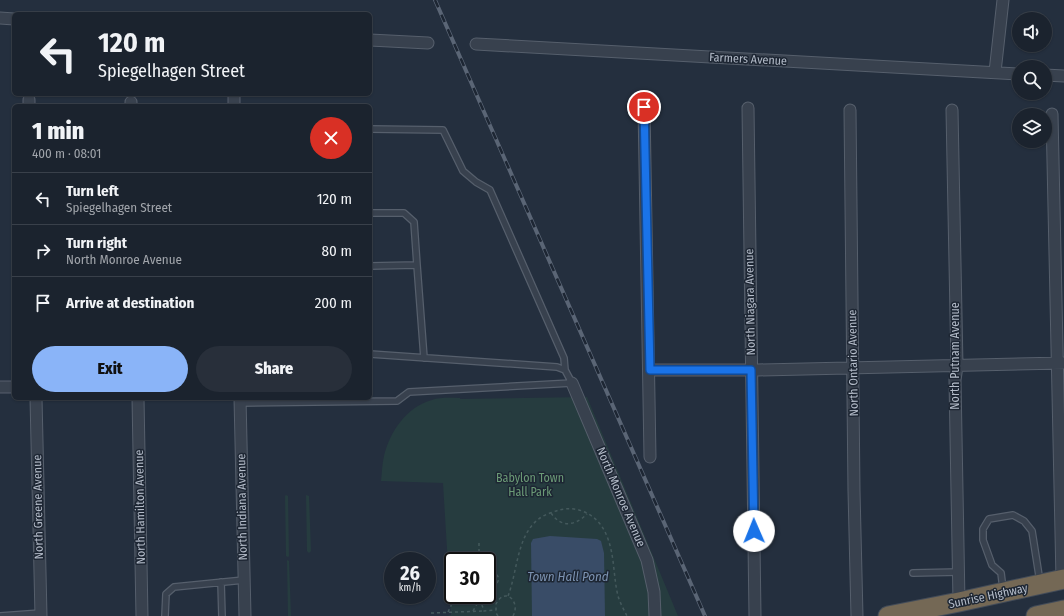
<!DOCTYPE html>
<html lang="en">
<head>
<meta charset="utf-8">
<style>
  :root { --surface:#1b232e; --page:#282f3a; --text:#f1f3f6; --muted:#a0a4aa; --line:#39404a; --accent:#8ab4f8 }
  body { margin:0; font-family:"Fira Sans Condensed",sans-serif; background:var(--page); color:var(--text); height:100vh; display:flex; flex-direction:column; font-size:15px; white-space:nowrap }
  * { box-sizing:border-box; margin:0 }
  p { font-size:13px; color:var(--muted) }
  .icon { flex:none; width:22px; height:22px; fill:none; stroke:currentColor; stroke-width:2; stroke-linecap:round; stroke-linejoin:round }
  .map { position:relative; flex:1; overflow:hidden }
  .sheet { position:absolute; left:12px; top:104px; width:360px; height:296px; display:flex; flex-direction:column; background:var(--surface); border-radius:6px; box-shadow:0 1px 3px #0004,0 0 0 1px var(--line) }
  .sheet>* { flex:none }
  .top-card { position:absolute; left:12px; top:12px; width:360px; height:84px; border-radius:6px; box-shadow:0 1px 3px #0004,0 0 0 1px var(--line); background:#1b232e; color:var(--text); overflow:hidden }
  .fabs { position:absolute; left:1012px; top:12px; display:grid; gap:8px }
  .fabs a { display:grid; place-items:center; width:40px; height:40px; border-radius:50%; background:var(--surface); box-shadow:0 1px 3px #0004,0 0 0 1px var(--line); font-size:20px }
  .speed { position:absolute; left:384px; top:552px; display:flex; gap:8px; font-size:20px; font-weight:700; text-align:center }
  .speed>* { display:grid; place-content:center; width:52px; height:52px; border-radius:50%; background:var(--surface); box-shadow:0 1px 3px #0004,0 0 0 1px var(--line); line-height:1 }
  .speed small { font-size:10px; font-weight:400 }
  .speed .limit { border:2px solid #111; border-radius:6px; background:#fff; color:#111 }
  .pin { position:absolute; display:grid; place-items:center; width:34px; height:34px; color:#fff; margin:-17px; border:2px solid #fff; border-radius:50%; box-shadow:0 1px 4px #0007 }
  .me { position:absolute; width:44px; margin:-22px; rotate:359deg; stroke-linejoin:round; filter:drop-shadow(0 0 3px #0008) }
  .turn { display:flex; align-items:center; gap:14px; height:84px; padding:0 20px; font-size:18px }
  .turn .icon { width:52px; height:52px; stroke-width:2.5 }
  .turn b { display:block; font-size:28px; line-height:34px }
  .round { display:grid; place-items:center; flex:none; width:42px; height:42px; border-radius:21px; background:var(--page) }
  .overview { display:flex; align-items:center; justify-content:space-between; height:68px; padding:0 20px }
  h1 { font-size:24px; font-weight:800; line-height:30px }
  .button { display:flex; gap:8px; margin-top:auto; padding:8px 20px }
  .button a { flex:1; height:46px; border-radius:24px; background:var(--accent); color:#111; font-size:16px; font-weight:800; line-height:46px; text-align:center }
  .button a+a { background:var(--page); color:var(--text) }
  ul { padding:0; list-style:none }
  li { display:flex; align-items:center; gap:12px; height:52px; padding:0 20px; border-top:1px solid var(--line) }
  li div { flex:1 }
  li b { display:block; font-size:15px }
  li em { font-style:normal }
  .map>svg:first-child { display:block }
</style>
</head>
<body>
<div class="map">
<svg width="1064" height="616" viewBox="0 0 1064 616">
  <rect width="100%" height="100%" fill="#242f3e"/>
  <path fill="#263c3f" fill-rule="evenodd" d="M587,397l91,219h-231l4,-1 -8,-132 -62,-2c1,-8 1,-17 3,-25 6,-24 22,-49 48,-56 8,-3 19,-2 28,-2v1zM453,561h34v34h-34z
    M286,495l2,1 1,60 -1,1 -2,-1 -1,-60z
    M306,495l3,1 2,55 -2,2 -2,-2z
    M287,560l2,1 2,55h-3z"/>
  <path fill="#394c67" d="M550,536l47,3 4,2 3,12 1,63h-73l-1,-73 2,-4z"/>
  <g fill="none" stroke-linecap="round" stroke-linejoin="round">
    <g stroke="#565f6c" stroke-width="8">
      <path id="lane" d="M370,129l73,1 20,41 13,11 14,8 74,168 1,12
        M370,213h34l10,9 3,43
        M370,266l47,-1 7,93
        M240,403l157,-2 12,-9 163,-9 -7,-13 -8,-3 -187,-13
        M913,573l46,-1
        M221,582l1,34
        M1003,589l-2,-16 -9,-8 -9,-25v-11l6,-10 24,-4 11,6 8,10 8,51
        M0,616l41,-3
        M165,616l1,-22 8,-7 70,-7"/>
    </g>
    <g stroke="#565f6c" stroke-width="13">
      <path id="street" d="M0,18l14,1
        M370,40l58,3
        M476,44l543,30
        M995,72l8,-72
        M1045,75l19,1
        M234,94v12
        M29,100v6
        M131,102v4
        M644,107l6,350
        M748,108l7,508
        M850,110l4,381 3,125
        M952,110l5,256 -2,14 4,222
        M1052,114l10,466
        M650,370h108l305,-7
        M572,383l75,177 7,32 1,24
        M0,387h14
        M36,398l5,218
        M138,398l4,218
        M240,398l5,218"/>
    </g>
    <g stroke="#434c59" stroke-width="21">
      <path id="highway" d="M888,616l71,-14 105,-23
        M1036,616l28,-6"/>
    </g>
    <path stroke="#44595c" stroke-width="1.5" stroke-dasharray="3 3" stroke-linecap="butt" d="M551,513c10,15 24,13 36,1
      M479,543v18
      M494,564v10
      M487.5 579a5.5 5.5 0 1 1 11 0a5.5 5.5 0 1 1-11 0Z
      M508,596c11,-28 8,-71 42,-83 8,-3 15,-5 24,-4 14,2 26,11 32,25 9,20 7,42 12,62 2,7 6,14 9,20
      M480,599l4,12 12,-1
      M482,604l6,-7 4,-12
      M473,611l7,-12v-4
      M448,612l8,-17
      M431,613l53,-2
      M498,616l-2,-3v-9c9,-18 25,-2 17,12"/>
    <use href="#lane" stroke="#38414e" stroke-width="5.5"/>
    <use href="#street" stroke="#38414e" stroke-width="11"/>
    <use href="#highway" stroke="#746855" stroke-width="19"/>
    <g stroke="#5a6575" stroke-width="4">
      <path id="rail" d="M435,0l270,616"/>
    </g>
    <use href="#rail" stroke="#1d2633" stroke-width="2.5" stroke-dasharray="8" stroke-linecap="butt"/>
  </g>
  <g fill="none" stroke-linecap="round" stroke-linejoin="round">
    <g stroke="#114b97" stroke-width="10">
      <path id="route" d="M644,107l6,263h101l3,161"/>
    </g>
    <use href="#route" stroke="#1a73e8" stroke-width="7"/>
  </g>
  <g text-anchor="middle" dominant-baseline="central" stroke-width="3" stroke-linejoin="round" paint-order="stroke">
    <g font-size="12" fill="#b4bcc9" stroke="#1d2633">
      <text transform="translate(748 59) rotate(3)">Farmers Avenue</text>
      <text transform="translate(750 302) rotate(-91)">North Niagara Avenue</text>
      <text transform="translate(955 356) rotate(-90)">North Putnam Avenue</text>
      <text transform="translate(853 363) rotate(-91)">North Ontario Avenue</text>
      <text transform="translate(621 497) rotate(67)">North Monroe Avenue</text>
      <text transform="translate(38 507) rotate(-91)">North Greene Avenue</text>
      <text transform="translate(140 507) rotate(-91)">North Hamilton Avenue</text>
      <text transform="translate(242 507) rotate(-91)">North Indiana Avenue</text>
      <text transform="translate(988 596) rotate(-12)">Sunrise Highway</text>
    </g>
    <g font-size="12" fill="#6b9a76" stroke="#1d2633">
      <text x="530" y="478">Babylon Town<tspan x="530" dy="14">Hall Park</tspan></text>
    </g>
    <g font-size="13" font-style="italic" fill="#7c92b1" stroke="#1d2633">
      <text x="568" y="576">Town Hall Pond</text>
    </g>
  </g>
</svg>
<div class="fabs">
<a><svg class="icon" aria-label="sound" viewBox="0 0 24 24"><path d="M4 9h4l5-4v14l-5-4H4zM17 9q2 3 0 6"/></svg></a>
<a><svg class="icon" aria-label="search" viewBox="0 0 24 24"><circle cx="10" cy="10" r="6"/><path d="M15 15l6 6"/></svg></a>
<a><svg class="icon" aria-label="layers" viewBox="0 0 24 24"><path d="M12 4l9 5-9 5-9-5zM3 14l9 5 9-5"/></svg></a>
</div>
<div class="speed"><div>26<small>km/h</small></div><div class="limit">30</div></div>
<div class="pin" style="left:644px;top:107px;background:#d93025"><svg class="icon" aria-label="arrive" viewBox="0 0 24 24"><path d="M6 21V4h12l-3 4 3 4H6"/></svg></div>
<svg class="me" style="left:754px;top:531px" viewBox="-20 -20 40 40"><circle r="19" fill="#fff"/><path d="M0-13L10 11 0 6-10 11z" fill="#1a73e8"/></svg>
<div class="top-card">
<div class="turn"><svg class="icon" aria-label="left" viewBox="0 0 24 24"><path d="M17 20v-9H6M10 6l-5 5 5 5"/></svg><div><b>120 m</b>Spiegelhagen Street</div></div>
</div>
<section class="sheet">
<div class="overview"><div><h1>1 min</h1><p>400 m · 08:01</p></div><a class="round" style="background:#d93025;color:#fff"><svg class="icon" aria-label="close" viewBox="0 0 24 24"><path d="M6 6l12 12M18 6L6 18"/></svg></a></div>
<ul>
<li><svg class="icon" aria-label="left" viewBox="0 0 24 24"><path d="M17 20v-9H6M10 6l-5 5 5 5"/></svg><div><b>Turn left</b><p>Spiegelhagen Street</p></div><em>120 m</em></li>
<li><svg class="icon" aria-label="right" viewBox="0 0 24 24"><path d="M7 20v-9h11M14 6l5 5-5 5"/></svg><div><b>Turn right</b><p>North Monroe Avenue</p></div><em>80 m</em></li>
<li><svg class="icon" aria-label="arrive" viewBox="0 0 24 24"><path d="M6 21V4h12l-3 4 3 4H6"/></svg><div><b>Arrive at destination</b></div><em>200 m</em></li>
</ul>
<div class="button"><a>Exit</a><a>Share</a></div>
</section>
</div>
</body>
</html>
